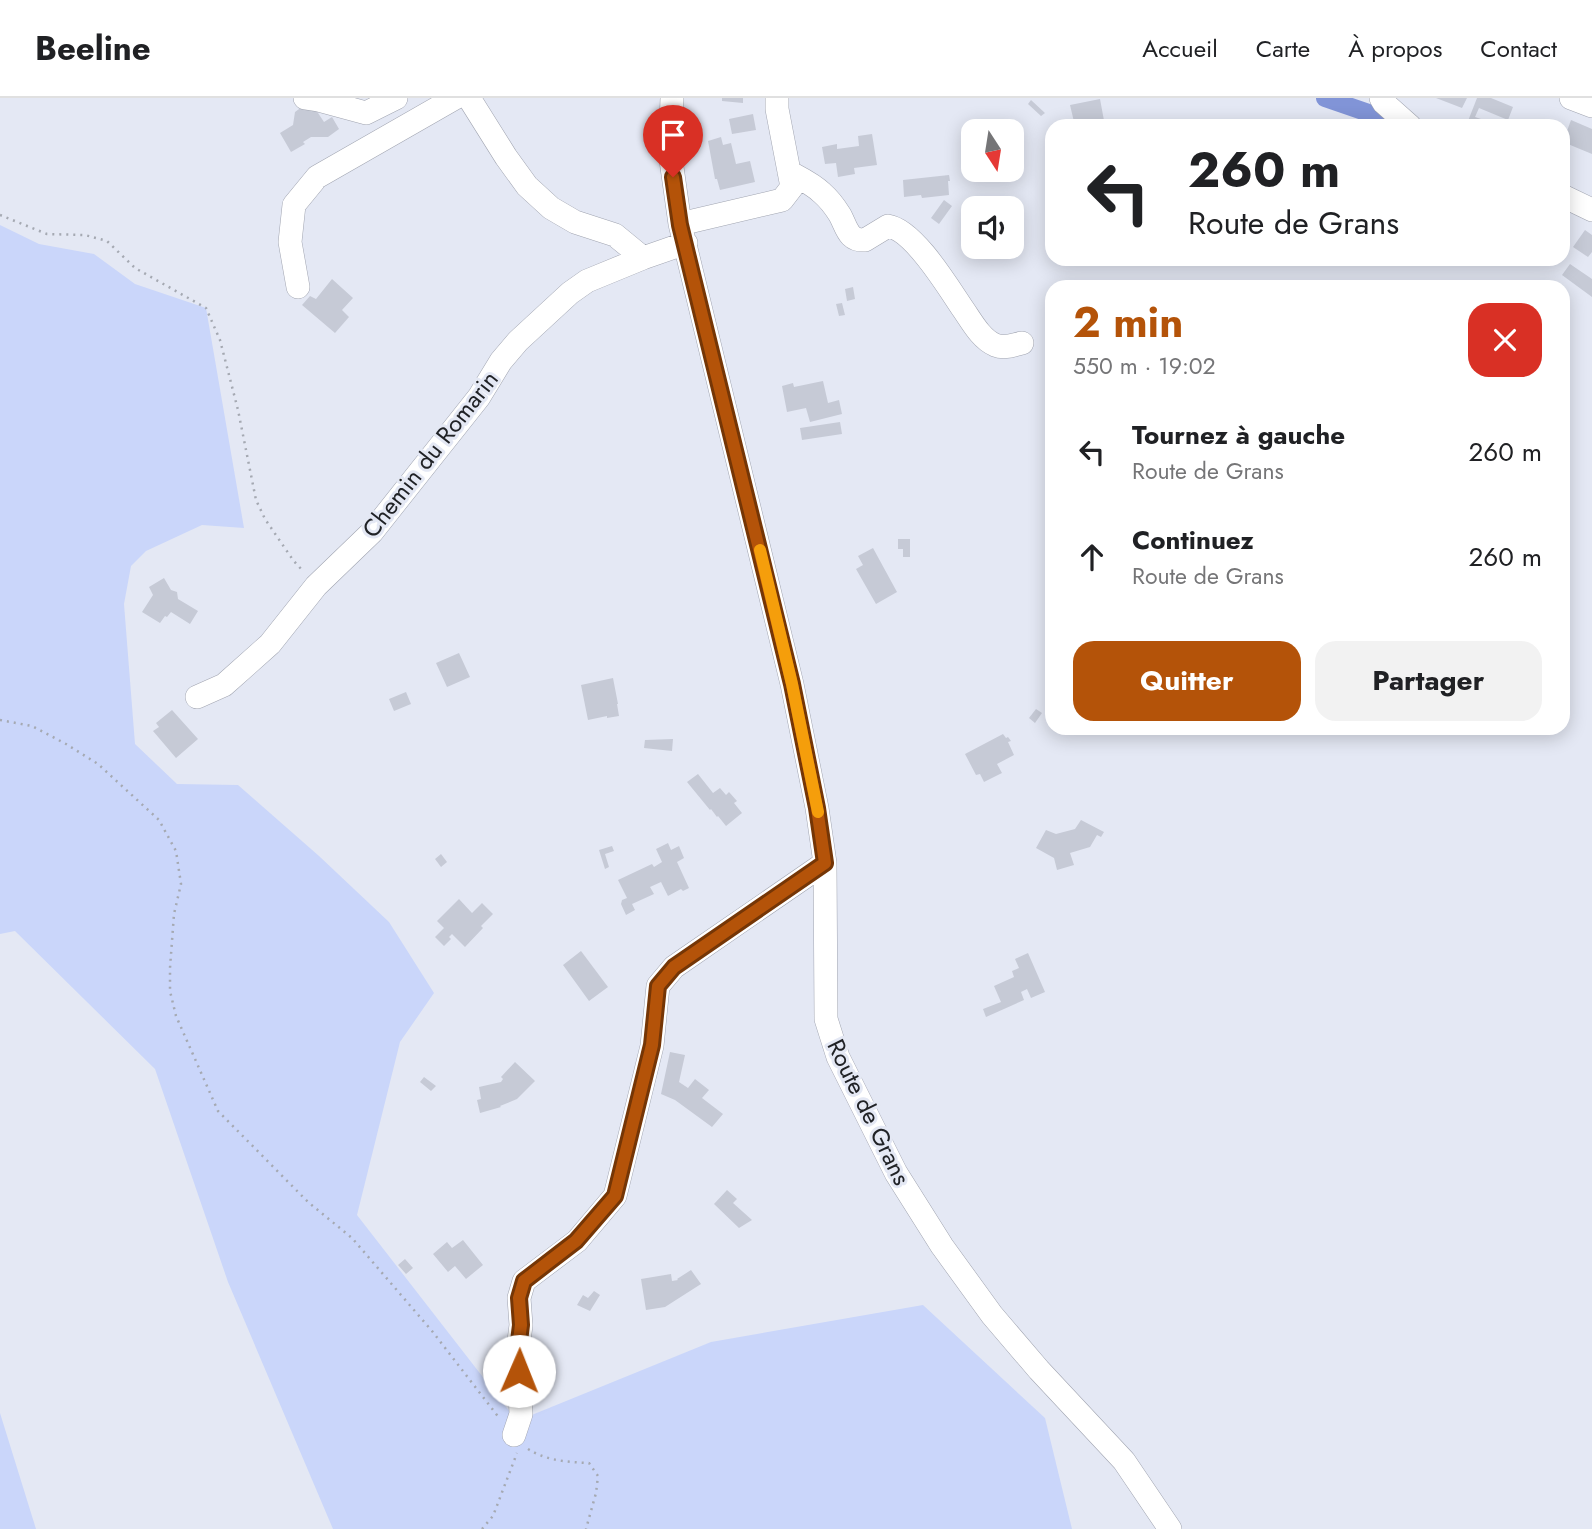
<!DOCTYPE html>
<html lang="fr">
<head>
<meta charset="utf-8">
<style>
  :root { --surface:#fff; --page:#f2f2f2; --text:#202124; --muted:#757577; --line:#e0e0e0; --accent:#b45309 }
  body { margin:0; font-family:Jost,sans-serif; background:var(--page); color:var(--text); height:100vh; display:flex; flex-direction:column; font-size:26px; white-space:nowrap }
  * { box-sizing:border-box; margin:0 }
  p { font-size:23px; color:var(--muted) }
  .icon { flex:none; width:38px; height:38px; fill:none; stroke:currentColor; stroke-width:2; stroke-linecap:round; stroke-linejoin:round }
  .map { position:relative; flex:1; overflow:hidden }
  .sheet { position:absolute; left:1045px; top:182px; width:525px; height:455px; display:flex; flex-direction:column; background:var(--surface); border-radius:21px; box-shadow:0 4px 18px #0003 }
  .sheet>* { flex:none }
  .banner { position:absolute; left:1045px; top:21px; width:525px; height:147px; border-radius:21px; box-shadow:0 4px 18px #0003; background:#fff; color:var(--text); overflow:hidden }
  .needle { width:46px; rotate:168deg }
  .controls { position:absolute; left:961px; top:21px; display:grid; gap:14px }
  .controls a { display:grid; place-items:center; width:63px; height:63px; border-radius:14px; background:var(--surface); box-shadow:0 4px 18px #0003; font-size:35px }
  .pin { position:absolute; display:grid; place-items:center; width:60px; height:60px; color:#fff; margin:-72px -30px; border-radius:50% 50% 50% 0; rotate:-45deg; box-shadow:0 0 7px #0007 }
  .pin .icon { rotate:45deg }
  .me { position:absolute; width:77px; margin:-38px; rotate:1deg; stroke-linejoin:round; filter:drop-shadow(0 0 5px #0008) }
  .turn { display:flex; align-items:center; gap:24px; height:147px; padding:0 28px; font-size:32px }
  .turn .icon { width:91px; height:91px; stroke-width:2.5 }
  .turn b { display:block; font-size:49px; line-height:60px }
  .round { display:grid; place-items:center; flex:none; width:74px; height:74px; border-radius:21px; background:var(--page) }
  .head { display:flex; align-items:center; justify-content:space-between; height:119px; padding:0 28px }
  h1 { font-size:42px; font-weight:700; line-height:52px; color:var(--accent) }
  .primary-button { display:flex; gap:14px; margin-top:auto; padding:14px 28px }
  .primary-button a { flex:1; height:80px; border-radius:21px; background:var(--accent); color:#fff; font-size:28px; font-weight:700; line-height:80px; text-align:center }
  .primary-button a+a { background:var(--page); color:var(--text) }
  ul { padding:0; list-style:none }
  li { display:flex; align-items:center; gap:21px; height:105px; padding:0 28px }
  li div { flex:1 }
  li b { display:block; font-size:26px }
  li em { font-style:normal }
  header { display:flex; align-items:center; gap:42px; box-sizing:border-box; height:98px; padding:0 35px; background:var(--surface); border-bottom:2px solid var(--line) }
  header strong { font-size:33px }
  nav { display:flex; gap:38px; margin-inline-start:auto; font-size:24px }
  .map>svg:first-child { display:block }
</style>
</head>
<body>
<header>
<strong>Beeline</strong>
<nav><a>Accueil</a><a>Carte</a><a>À propos</a><a>Contact</a></nav>
</header>
<div class="map">
<svg width="1592" height="1431" viewBox="0 0 1592 1431">
  <rect width="100%" height="100%" fill="#e4e8f4"/>
  <path fill="#cad6fa" d="M0,127l39,19 55,10 41,30 71,24 38,220 -42,-3 -56,26 -15,15 -7,38 11,140 42,40 61,1 81,71 70,66 45,71 -34,49 -43,173 160,206 194,-79 212,-37 122,113 27,111h-739l-105,-247 -73,-213 -140,-138 -15,3z
    M0,1315l36,116h-36z"/>
  <g fill="none" stroke-linecap="round" stroke-linejoin="round">
    <path stroke="#8194d7" stroke-width="18" d="M1325,0l61,21"/>
  </g>
  <path fill="#c6cad6" d="M722,0h21v5l-21,-2z
    M1436,0h31l-5,10z
    M1477,0h14l22,9 -5,13 -29,-12 -4,9 9,3 -2,6 -14,-5z
    M1100,1l5,27h-30l-5,-21z
    M1031,2l14,13 -4,3 -13,-12z
    M310,3l14,21 8,-5 7,12 -11,8h-17l-8,5 2,2 -14,8 -11,-19 13,-8 2,-13z
    M753,16l3,16 -24,4 -3,-15z
    M1571,22l21,9v25l-29,-12z
    M872,36l5,31 -23,3 1,6 -17,3 -2,-14 -11,1 -3,-17 15,-3v5l22,-3 -1,-10z
    M721,39l2,8 8,-2 5,21 14,-3 5,21 -35,8 -3,-11h-2l-7,-38z
    M949,77l1,6h-2l1,14 -27,3 -1,-3 -17,2 -1,-17z
    M944,102l8,6 -13,18 -8,-6z
    M1585,132l7,5v17l-4,5 -15,-10z
    M1570,166l22,15v18l-30,-22z
    M332,181l21,19 -11,12 7,7 -14,16 -33,-28 8,-9 6,3z
    M853,189l2,12 -8,2 -2,-12z
    M842,205l3,12 -6,1 -3,-12z
    M823,283l5,22 11,-3 3,14 -32,8 -4,-14 -19,4 -5,-26 11,-3 1,4z
    M840,324l2,12 -40,6 -2,-12z
    M898,441h12v18h-7v-8h-5z
    M873,450l24,44 -21,12 -20,-35 7,-4 -5,-9z
    M164,480l7,12 6,2 1,7 20,12 -8,13 -19,-12 -4,5 -2,-1 -5,7 -18,-11 11,-17 -4,-8z
    M459,555l11,24 -23,10 -11,-24z
    M613,580l5,26h-1l2,12 -12,2v-2l-19,4 -7,-35z
    M406,594l5,12 -17,7 -5,-12z
    M1036,611l6,4 -7,10 -6,-5z
    M172,612l26,29 -22,19 -23,-27 6,-4 -3,-4z
    M1003,636l3,4 2,-1 3,4 -3,1 6,13 -17,9 5,9 -18,9 -4,-8 -4,1 -11,-21z
    M673,641l-1,12 -28,-3 1,-8z
    M698,676l15,19 7,-5 6,7 3,-3 8,9 -3,2 8,10 -16,13 -8,-10 -1,1 -6,-8 -1,1 -23,-28z
    M1081,722l23,12 -3,5 -4,-2 -7,12 -20,6 4,12 -17,5 -3,-12 -18,-10 10,-18 10,4 19,-5z
    M668,745l3,7 8,-4 5,12 -7,4 12,26 -6,3 -2,-2 -13,7 -7,-14 -11,5 4,7 -22,10 3,6 -9,5 -5,-11 1,-4 5,-2 -9,-18 34,-16 2,3 8,-5 -6,-13z
    M612,748l2,5 -9,3 4,13 -4,2 -6,-19z
    M441,756l6,8 -6,5 -6,-8z
    M459,801l13,14 10,-10 11,11 -12,12 2,2 -18,19 -13,-13 -3,3 2,2 -7,7 -9,-9 9,-9 -7,-7z
    M581,853l27,36 -19,14 -26,-36z
    M1028,855l17,39 -14,6 -4,-9 -6,3 3,8 -38,17 -3,-8 18,-7 -7,-16 20,-9 -2,-6 7,-3 -4,-9z
    M670,954l15,3 -6,27 9,6 7,-9 14,11 -7,8 21,16 -11,13 -37,-27 -14,-6z
    M515,964l20,19 -18,18 -17,7 1,1 -21,6 -3,-13 4,-1 -2,-12 22,-5 2,-3 -2,-2z
    M424,979l12,9 -5,5 -11,-9z
    M727,1092l10,9 -4,4 19,17 -13,8 -25,-24z
    M463,1142l20,25 -17,14 -11,-13 -7,6 -15,-18 14,-12 5,6z
    M405,1161l8,9 -7,6 -8,-9z
    M691,1172l10,14 -36,23 -19,3 -5,-31 30,-5 1,7 6,-1 -1,-1z
    M594,1193l6,4 -10,16 -13,-6 6,-10 5,3z"/>
  <g fill="none" stroke-linecap="round" stroke-linejoin="round">
    <g stroke="#a0a4b0" stroke-width="24">
      <path id="minor" d="M305,0l13,2 48,13 30,-15
        M469,0l37,59 21,29 24,22 24,14 40,13 28,23
        M672,0l-2,55 10,71 112,460 25,124 8,55 1,156 12,38 58,116 46,73 50,69 47,55 85,91 46,68
        M1381,0l3,5 26,23
        M1571,0l21,8
        M789,74c11,6 24,12 33,21 7,6 13,14 18,22 7,13 8,26 25,25l23,-14c26,4 60,61 75,83 9,13 18,30 32,36 10,4 18,0 27,-2
        M1563,98l29,14
        M680,126l102,-24 10,-13 -15,-78v-11
        M298,189l-8,-45 4,-37 23,-28 138,-79
        M197,599l27,-12 46,-41 46,-58 56,-54 107,-135 22,-36 17,-20 52,-48 17,-12 56,-23 43,-15
        M514,1337l7,-21 -3,-65 3,-24 -2,-27 5,-17 53,-40 38,-45 37,-150 6,-60 16,-19 151,-104"/>
    </g>
    <path stroke="#a5a9b2" stroke-width="2.5" stroke-dasharray="2 5" stroke-linecap="butt" d="M0,117l47,19 38,1 22,6 28,27 71,40 14,32 18,70 18,90 9,19 28,41 9,10
      M0,622l32,6 34,18 32,20 61,56 17,31 5,33 -7,30 -4,54v23l6,25 42,95 90,91 44,36 80,93 68,88
      M528,1351c19,12 40,13 61,14l9,13 -2,17 -10,36
      M482,1431l11,-13 24,-63"/>
    <use href="#minor" stroke="#fff" stroke-width="23"/>
  </g>
  <g fill="none" stroke-linecap="round" stroke-linejoin="round">
    <g stroke="#753606" stroke-width="18">
      <path id="route" d="M519,1273l-1,-22 3,-24 -2,-27 5,-17 52,-40 39,-45 37,-151 6,-59 16,-19 151,-104 -8,-55 -25,-124 -112,-459 -7,-48"/>
    </g>
    <use href="#route" stroke="#b45309" stroke-width="12"/>
    <path stroke="#f59e0b" stroke-width="12" d="M760,452l32,134 26,128"/>
  </g>
  <g text-anchor="middle" dominant-baseline="central" stroke-width="6" stroke-linejoin="round" paint-order="stroke">
    <g font-size="24" fill="#202226" stroke="#e4e8f4">
      <text transform="translate(430 356) rotate(-52)">Chemin du Romarin</text>
      <text transform="translate(869 1014) rotate(64)">Route de Grans</text>
    </g>
  </g>
</svg>
<div class="controls">
<a><svg class="needle" viewBox="-14 -14 28 28"><path d="M0-13l5 13h-10z" fill="#e53935"/><path d="M0 13l5-13h-10z" fill="#757577"/></svg></a>
<a><svg class="icon" aria-label="sound" viewBox="0 0 24 24"><path d="M4 9h4l5-4v14l-5-4H4zM17 9q2 3 0 6"/></svg></a>
</div>
<div class="pin" style="left:673px;top:79px;background:#d93025"><svg class="icon" aria-label="arrive" viewBox="0 0 24 24"><path d="M6 21V4h12l-3 4 3 4H6"/></svg></div>
<svg class="me" style="left:519px;top:1273px" viewBox="-20 -20 40 40"><circle r="19" fill="#fff"/><path d="M0-13L10 11 0 6-10 11z" fill="#b45309"/></svg>
<div class="banner">
<div class="turn"><svg class="icon" aria-label="left" viewBox="0 0 24 24"><path d="M17 20v-9H6M10 6l-5 5 5 5"/></svg><div><b>260 m</b>Route de Grans</div></div>
</div>
<section class="sheet">
<div class="head"><div><h1>2 min</h1><p>550 m · 19:02</p></div><a class="round" style="background:#d93025;color:#fff"><svg class="icon" aria-label="close" viewBox="0 0 24 24"><path d="M6 6l12 12M18 6L6 18"/></svg></a></div>
<ul>
<li><svg class="icon" aria-label="left" viewBox="0 0 24 24"><path d="M17 20v-9H6M10 6l-5 5 5 5"/></svg><div><b>Tournez à gauche</b><p>Route de Grans</p></div><em>260 m</em></li>
<li><svg class="icon" aria-label="ahead" viewBox="0 0 24 24"><path d="M12 20V5M6 11l6-6 6 6"/></svg><div><b>Continuez</b><p>Route de Grans</p></div><em>260 m</em></li>
</ul>
<div class="primary-button"><a>Quitter</a><a>Partager</a></div>
</section>
</div>
</body>
</html>
